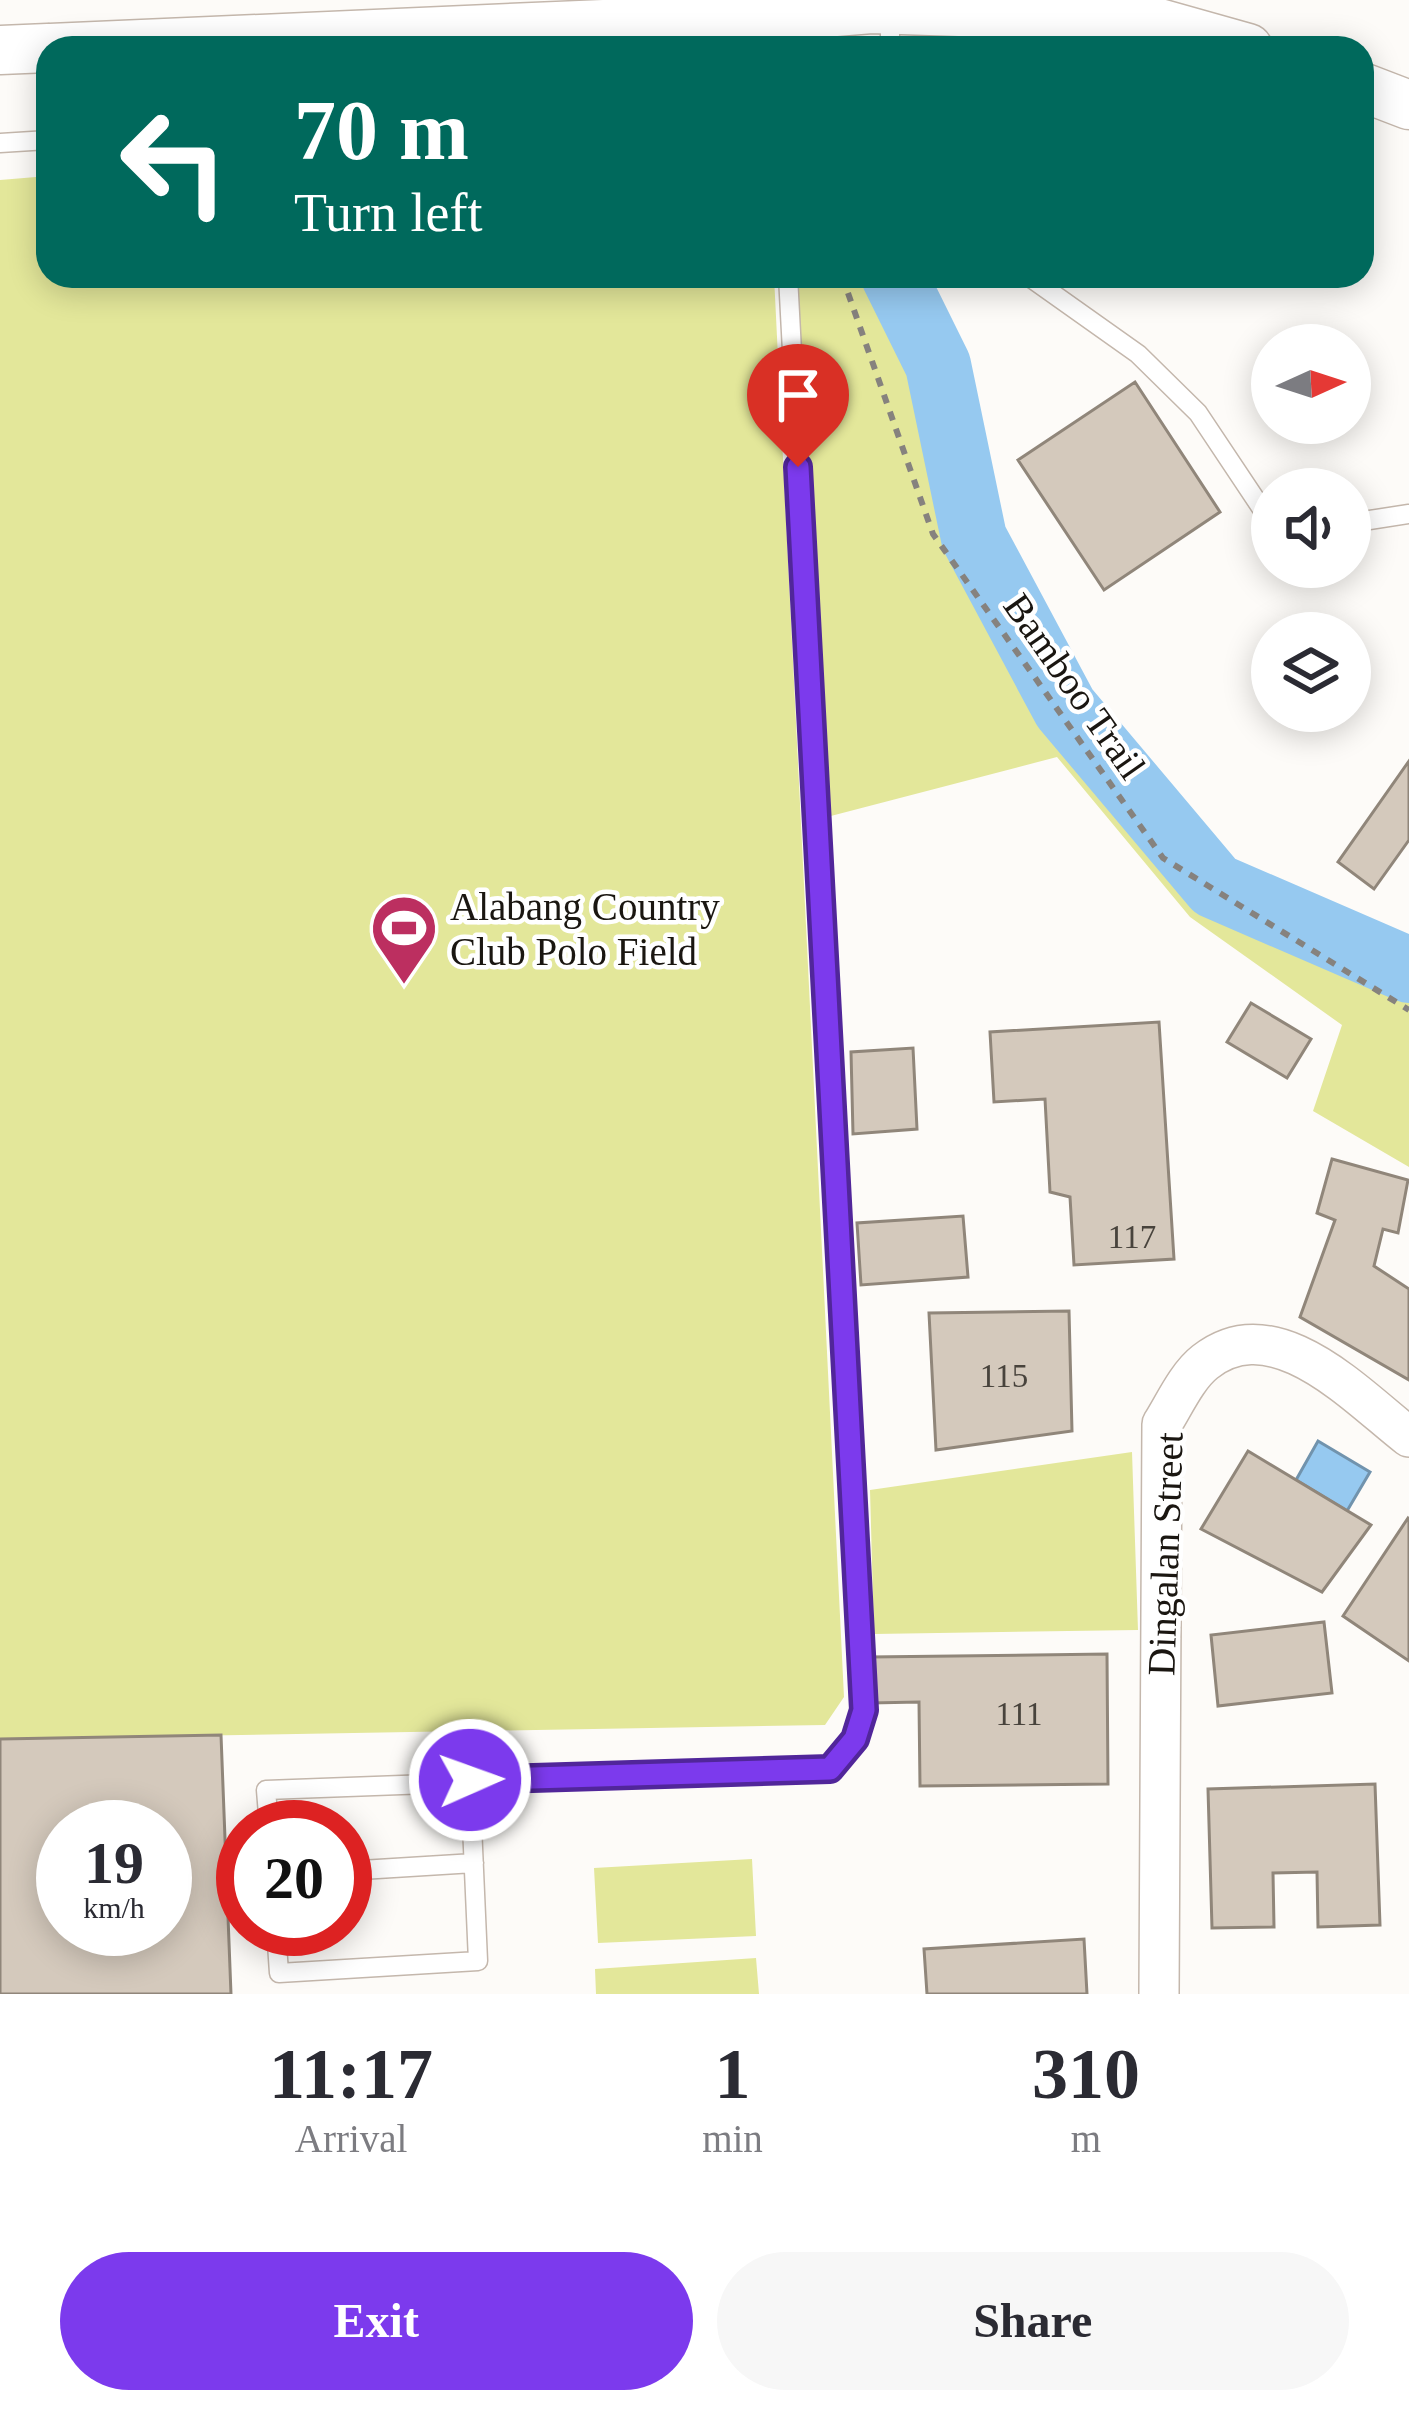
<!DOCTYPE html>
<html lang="en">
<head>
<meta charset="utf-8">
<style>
  :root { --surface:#fff; --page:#f7f7f7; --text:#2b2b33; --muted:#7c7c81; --accent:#7c3aed }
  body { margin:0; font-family:Georgia,serif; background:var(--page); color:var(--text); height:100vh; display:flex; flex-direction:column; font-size:45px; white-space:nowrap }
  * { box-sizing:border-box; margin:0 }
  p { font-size:39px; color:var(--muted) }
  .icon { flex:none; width:66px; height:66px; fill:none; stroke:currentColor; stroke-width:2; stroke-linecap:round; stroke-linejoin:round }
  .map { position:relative; height:1994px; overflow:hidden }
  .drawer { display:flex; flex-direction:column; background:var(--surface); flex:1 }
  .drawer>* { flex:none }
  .top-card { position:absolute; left:36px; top:36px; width:1338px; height:252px; border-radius:36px; box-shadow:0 6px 30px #0003; background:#00695c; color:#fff; overflow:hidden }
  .needle { width:78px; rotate:87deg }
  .buttons { position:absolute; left:1251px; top:324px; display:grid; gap:24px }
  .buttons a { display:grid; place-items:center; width:120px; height:120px; border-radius:50%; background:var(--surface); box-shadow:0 6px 30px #0003; font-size:60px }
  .speed { position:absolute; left:36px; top:1800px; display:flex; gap:24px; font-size:60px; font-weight:700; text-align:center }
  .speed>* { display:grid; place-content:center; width:156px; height:156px; border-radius:50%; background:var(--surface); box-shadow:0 6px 30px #0003; line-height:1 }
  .speed small { font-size:30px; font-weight:400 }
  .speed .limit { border:18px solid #d22; background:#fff; color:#111 }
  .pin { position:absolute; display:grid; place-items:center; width:102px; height:102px; color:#fff; margin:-123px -51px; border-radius:50% 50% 50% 0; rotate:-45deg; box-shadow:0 0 12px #0007 }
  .pin .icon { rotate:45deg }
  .me { position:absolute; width:132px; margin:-66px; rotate:88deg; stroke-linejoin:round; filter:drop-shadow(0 0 9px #0008) }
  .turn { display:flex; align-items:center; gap:42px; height:252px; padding:0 60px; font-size:54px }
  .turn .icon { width:156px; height:156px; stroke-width:2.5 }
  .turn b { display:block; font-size:84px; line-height:102px }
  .eta { display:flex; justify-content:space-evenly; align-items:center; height:204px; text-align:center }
  .eta b { font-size:72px; font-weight:700; line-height:84px }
  .button { display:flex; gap:24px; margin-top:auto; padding:24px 60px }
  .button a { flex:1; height:138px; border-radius:72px; background:var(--accent); color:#fff; font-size:48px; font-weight:700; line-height:138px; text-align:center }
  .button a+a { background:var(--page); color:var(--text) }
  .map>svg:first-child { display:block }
</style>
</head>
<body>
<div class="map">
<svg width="1409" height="1994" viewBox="0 0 1409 1994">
  <rect width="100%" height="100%" fill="#fdfbf8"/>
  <path fill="#e3e79a" d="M48,176v100h726l70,1421 -19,28 -825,14v-1559z
    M791,276h95l45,95 39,182 106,195 127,146 156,87 50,20v166l-96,-56 29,-86 -152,-108 -133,-160 -230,60z
    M1132,1452l6,178 -264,4 -4,-144z
    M752,1859l4,77 -158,7 -4,-75z
    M756,1958l3,36h-163l-1,-25z"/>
  <path fill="#96c9f0" stroke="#7193ad" stroke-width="3" d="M1318,1441l52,31 -23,39 -51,-31z"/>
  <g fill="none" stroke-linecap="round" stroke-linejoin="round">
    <path stroke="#96c9f0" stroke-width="66" d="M894,276l44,89 36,173 91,170 150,178 194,84"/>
  </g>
  <path fill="#d4c9bc" stroke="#90867a" stroke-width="3" fill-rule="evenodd" d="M1135,382l85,130 -116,78 -86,-130z
    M1409,761v79l-35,49 -36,-27z
    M1251,1003l60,36 -24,39 -60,-36z
    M1159,1022l15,237 -100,6 -4,-68 -20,-5 -5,-93 -51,3 -4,-70z
    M913,1048l4,81 -64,5 -2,-82z
    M1332,1159l76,21 -10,53 -15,-4 -9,37 35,23v91l-109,-63 35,-97 -18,-7z
    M963,1216l5,61 -107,8 -4,-62z
    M1069,1311l3,120 -136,19 -7,-137z
    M1248,1451l123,74 -49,67 -121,-63z
    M1408,1518l1,1v142l-66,-45z
    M1324,1622l8,71 -114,13 -7,-71z
    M1107,1654l1,130 -188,2 -1,-84 -48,1 -1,-46z
    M221,1735l10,259h-231v-255zM63,1827h102v102h-102z
    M1375,1784l5,141 -62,2 -1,-55 -44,1 1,54 -62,1 -4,-139z
    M1084,1939l3,55h-160l-3,-45z"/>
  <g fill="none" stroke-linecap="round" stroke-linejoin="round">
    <g stroke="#c4b7ac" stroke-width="21">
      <path id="service" d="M890,48v-34
        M0,143l48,-3
        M1028,276l110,78 60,59 74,111
        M1350,523l59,-9
        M269,1827l-3,-37 564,-21 25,-30 9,-29 -76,-1434
        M345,1871l129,-8
        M276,1929l3,44 199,-12 -8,-181"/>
    </g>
    <g stroke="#c4b7ac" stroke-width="42">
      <path id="minor" d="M1159,1994l3,-570c12,-19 25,-48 43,-62 70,-55 151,34 204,75"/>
    </g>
    <g stroke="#c4b7ac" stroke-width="51">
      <path id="tertiary" d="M50,48l738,-32 83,-7 270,9 107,30
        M0,50l48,-2
        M1362,87l47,18"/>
    </g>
    <path stroke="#86827e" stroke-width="6" stroke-dasharray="9 9" stroke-linecap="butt" d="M842,276l91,258 230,324 246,152"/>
    <use href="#service" stroke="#fff" stroke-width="18"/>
    <use href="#minor" stroke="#fff" stroke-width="39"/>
    <use href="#tertiary" stroke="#fff" stroke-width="48"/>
  </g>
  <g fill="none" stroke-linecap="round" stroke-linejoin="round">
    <g stroke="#51269a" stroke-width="30">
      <path id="route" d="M470,1780l360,-11 25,-30 9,-29 -66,-1243"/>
    </g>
    <use href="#route" stroke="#7c3aed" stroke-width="21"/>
  </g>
  <defs>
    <g id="stadium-pin" transform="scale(3.45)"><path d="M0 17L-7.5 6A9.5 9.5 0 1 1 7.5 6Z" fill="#bc2f60" stroke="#fff"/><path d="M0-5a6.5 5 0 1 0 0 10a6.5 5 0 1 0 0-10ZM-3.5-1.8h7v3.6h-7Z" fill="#fff"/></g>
  </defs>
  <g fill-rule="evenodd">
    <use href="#stadium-pin" x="404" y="928"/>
  </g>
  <g text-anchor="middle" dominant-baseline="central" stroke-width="9" stroke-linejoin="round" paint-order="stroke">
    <g font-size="33" fill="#48433c">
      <text x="1132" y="1237">117</text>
      <text x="1004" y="1376">115</text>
      <text x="1019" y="1714">111</text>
    </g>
    <g font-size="39" fill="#1a1611" stroke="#fff">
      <text transform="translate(1075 686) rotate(55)">Bamboo Trail</text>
      <text transform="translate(1165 1554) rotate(-88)">Dingalan Street</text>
    </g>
    <g font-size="39" fill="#1a1611" stroke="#fff" text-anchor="start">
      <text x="450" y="906">Alabang Country<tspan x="450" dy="45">Club Polo Field</tspan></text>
    </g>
  </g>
</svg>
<div class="buttons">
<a><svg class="needle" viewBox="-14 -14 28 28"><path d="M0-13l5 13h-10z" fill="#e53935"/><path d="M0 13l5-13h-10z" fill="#7c7c81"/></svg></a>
<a><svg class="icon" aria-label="sound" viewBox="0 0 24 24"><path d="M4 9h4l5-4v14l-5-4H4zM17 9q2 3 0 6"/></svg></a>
<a><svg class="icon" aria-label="layers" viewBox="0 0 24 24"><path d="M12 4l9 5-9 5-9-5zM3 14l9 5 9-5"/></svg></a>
</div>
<div class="speed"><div>19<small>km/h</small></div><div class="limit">20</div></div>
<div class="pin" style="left:798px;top:467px;background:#d93025"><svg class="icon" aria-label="arrive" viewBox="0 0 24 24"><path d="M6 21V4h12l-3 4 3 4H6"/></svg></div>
<svg class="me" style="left:470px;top:1780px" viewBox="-20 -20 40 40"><circle r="17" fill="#7c3aed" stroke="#fff" stroke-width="3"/><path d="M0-11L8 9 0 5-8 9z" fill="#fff"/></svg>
<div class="top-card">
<div class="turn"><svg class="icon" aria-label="left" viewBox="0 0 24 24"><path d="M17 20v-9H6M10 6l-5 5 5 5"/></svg><div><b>70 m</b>Turn left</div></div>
</div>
</div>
<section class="drawer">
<div class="eta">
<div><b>11:17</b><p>Arrival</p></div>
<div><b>1</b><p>min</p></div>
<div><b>310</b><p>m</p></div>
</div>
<div class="button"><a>Exit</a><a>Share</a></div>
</section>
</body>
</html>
